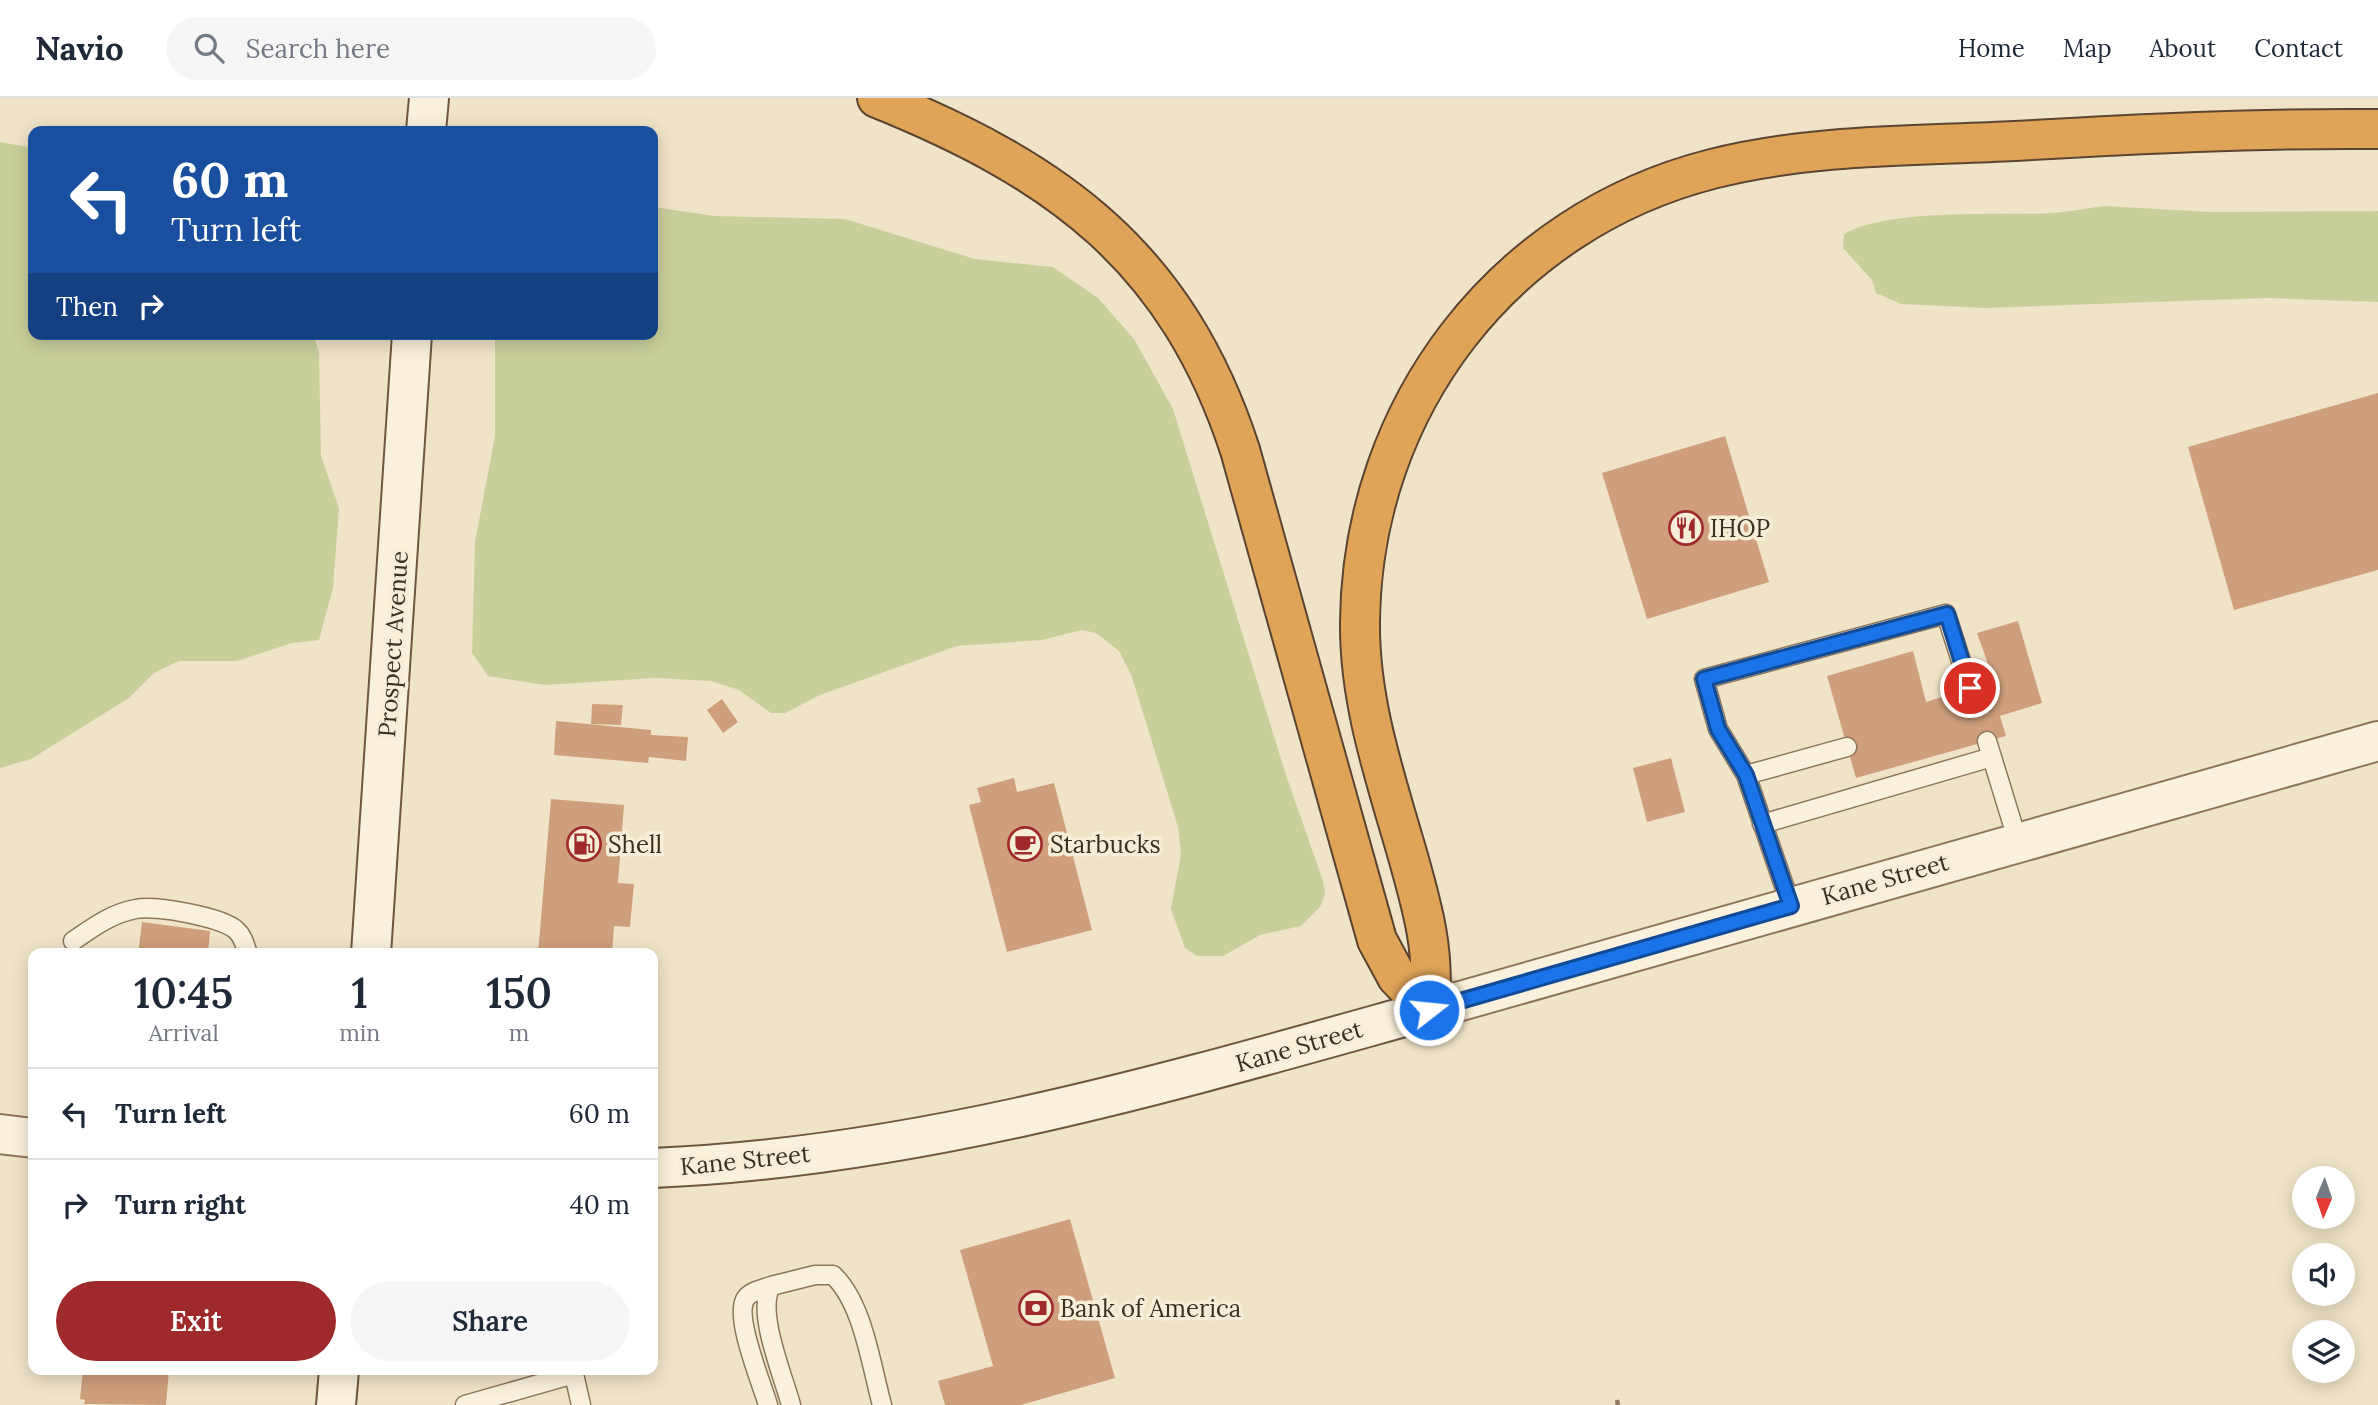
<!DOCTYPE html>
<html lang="en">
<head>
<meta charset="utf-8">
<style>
  :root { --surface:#fff; --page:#f6f6f7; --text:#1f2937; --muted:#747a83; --line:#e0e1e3; --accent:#9e2a2b }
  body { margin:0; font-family:Lora,serif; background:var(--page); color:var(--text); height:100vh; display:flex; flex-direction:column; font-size:26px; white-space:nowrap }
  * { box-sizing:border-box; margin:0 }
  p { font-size:23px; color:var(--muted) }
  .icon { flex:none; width:38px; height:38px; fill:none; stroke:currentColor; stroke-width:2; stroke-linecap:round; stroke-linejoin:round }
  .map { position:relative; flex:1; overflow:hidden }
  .side { position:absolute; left:28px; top:850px; width:630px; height:427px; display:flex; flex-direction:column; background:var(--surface); border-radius:14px; box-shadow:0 4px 18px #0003 }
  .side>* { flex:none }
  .top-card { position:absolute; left:28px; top:28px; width:630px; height:214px; border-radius:14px; box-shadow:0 4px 18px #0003; background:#1a4fa0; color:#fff; overflow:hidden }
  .needle { width:46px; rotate:182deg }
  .tools { position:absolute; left:2292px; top:1068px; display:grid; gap:14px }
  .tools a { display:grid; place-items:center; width:63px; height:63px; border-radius:50%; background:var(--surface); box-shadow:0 4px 18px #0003; font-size:35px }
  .pin { position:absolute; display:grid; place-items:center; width:60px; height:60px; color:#fff; margin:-30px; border:4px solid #fff; border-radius:50%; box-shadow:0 2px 7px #0007 }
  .me { position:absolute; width:77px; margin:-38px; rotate:74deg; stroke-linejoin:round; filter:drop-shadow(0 0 5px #0008) }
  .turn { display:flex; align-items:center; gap:24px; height:147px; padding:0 28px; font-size:32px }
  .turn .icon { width:91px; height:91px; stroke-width:2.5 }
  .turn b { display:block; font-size:49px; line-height:60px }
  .then { display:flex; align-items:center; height:66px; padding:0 28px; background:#0003; gap:14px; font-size:26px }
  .eta { display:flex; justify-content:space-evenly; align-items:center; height:119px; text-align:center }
  .eta b { font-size:42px; font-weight:600; line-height:49px }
  .button { display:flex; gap:14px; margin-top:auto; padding:14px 28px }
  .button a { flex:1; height:80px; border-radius:42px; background:var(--accent); color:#fff; font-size:28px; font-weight:600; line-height:80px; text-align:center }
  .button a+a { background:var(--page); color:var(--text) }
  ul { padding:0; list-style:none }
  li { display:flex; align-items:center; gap:21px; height:91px; padding:0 28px; border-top:2px solid var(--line) }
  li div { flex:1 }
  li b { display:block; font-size:26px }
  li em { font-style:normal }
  header { display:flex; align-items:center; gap:42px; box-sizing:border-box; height:98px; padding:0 35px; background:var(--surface); border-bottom:2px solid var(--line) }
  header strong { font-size:33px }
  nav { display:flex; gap:38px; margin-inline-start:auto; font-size:24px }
  .search { width:490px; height:63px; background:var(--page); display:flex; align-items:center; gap:18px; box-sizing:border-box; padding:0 24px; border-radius:38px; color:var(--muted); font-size:26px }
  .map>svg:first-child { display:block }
</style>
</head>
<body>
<header>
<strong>Navio</strong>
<div class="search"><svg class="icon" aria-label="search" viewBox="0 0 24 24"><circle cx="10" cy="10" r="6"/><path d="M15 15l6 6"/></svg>Search here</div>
<nav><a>Home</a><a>Map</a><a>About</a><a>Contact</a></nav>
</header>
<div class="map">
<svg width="2378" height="1307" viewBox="0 0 2378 1307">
  <rect width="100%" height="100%" fill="#f0e4c8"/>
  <path fill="#c9cf9b" d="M0,44l33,6v186h280l6,18 2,104 18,52 -6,80 -14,52 -27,3 -55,18h-58l-25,12 -25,25 -98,61 -31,9z
    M2105,108l105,6 168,-1v91l-111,-4 -281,10 -85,-4 -25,-11 -4,-13 -29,-32 1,-14c47,-26 153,-18 208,-21 18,-1 36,-5 53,-7z
    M653,109l62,9 130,3 130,40 78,8 45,31 36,41 39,70 113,366 37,106 2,13 -5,13 -19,19 -41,9 -37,21h-26l-12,-8 -14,-39 10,-55 -3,-27 -46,-150 -13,-26 -23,-18 -14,-3 -40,10 -85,6 -137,49 -35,18h-14l-32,-23 -28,-9 -56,-3 -110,7 -57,-9 -16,-23 3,-111 20,-106v-102h158z"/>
  <path fill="#cf9f7d" d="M2378,295v177l-144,40 -46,-163z
    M1725,338l44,146 -122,37 -45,-146z
    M2018,523l24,82 -42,13 6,20 -150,42 -29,-102 86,-25 13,51 68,-21 -17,-48z
    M722,601l16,23 -15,11 -16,-23z
    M592,606l31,1 -2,20 -30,-1z
    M556,623l95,9v5l37,2 -2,24 -37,-4 -1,6 -94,-8z
    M1671,660l14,54 -38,10 -14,-54z
    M1014,680l3,14 37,-9 38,147 -85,22 -38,-147 12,-3 -4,-14z
    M551,701l73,6 -6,78 16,1 -4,43 -16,-1 -2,28h-74z
    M142,824l68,9 -2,23h-70z
    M1070,1121l45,159 -94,27h-76l-7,-24 55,-15 -33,-116z
    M83,1272h86l-3,35 -82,-1 1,-4 -5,-1z"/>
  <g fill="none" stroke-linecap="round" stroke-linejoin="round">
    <g stroke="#8d765c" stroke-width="21">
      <path id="service" d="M1987,643l31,101
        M1746,677l101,-28
        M1762,726l230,-67
        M1791,808l-45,-131 -28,-46 -14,-50 242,-65 24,75
        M73,843c19,-13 39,-28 63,-32 19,-4 86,8 100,21 7,6 9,15 12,24
        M465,1307l109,-31 7,31
        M768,1307c-6,-21 -35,-90 -22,-107 5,-7 17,-9 25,-12
        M791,1307c-8,-30 -35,-93 -20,-119l44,-11h18c30,28 38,90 49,130"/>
    </g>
    <g stroke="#8d765c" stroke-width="42">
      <path id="tertiary" d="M1429,912l949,-269
        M0,1036l33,4"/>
    </g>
    <g stroke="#6f573f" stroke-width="42">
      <path id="secondary" d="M426,33l3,-33
        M371,856l41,-620
        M653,1070c266,-11 521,-87 776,-158
        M336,1307l3,-35"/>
    </g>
    <g stroke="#5b4430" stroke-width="42">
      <path id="motorway" d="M877,0c181,73 300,159 363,352l137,490 20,37 32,33
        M1429,912c7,-57 -7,-104 -22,-157 -22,-76 -48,-152 -47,-231 2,-215 144,-400 352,-453 98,-25 202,-23 303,-28 121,-7 242,-13 363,-12"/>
    </g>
    <path stroke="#8d765c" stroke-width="4.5" stroke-dasharray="5 3.5" stroke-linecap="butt" d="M1617,1302l1,5"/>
    <use href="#service" stroke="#faf1dc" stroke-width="18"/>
    <use href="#tertiary" stroke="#faf1dc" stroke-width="38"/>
    <use href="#secondary" stroke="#faf1dc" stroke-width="38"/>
    <use href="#motorway" stroke="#e0a458" stroke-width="38"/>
  </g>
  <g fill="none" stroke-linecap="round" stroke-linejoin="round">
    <g stroke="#114b97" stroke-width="18">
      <path id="route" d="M1429,912l362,-104 -45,-131 -28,-46 -14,-50 243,-65 23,74"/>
    </g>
    <use href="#route" stroke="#1a73e8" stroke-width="12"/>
  </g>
  <defs>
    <g id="restaurant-ring" transform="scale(1.75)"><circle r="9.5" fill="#f7eed8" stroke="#9e2a2b" stroke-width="1.5"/><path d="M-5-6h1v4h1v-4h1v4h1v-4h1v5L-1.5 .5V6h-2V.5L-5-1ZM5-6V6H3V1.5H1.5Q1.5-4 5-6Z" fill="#9e2a2b"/></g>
    <g id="fuel-ring" transform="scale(1.75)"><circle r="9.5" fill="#f7eed8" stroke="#9e2a2b" stroke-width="1.5"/><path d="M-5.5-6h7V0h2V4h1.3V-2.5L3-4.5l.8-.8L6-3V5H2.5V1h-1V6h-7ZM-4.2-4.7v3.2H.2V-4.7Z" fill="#9e2a2b"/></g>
    <g id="cafe-ring" transform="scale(1.75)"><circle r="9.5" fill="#f7eed8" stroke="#9e2a2b" stroke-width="1.5"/><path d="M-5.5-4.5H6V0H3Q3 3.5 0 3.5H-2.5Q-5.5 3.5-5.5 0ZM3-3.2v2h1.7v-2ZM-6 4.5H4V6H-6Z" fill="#9e2a2b"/></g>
    <g id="bank-ring" transform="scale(1.75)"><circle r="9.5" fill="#f7eed8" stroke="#9e2a2b" stroke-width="1.5"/><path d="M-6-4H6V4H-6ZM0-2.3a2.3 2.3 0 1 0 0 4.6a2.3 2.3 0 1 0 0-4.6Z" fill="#9e2a2b"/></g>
  </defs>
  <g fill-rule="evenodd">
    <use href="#restaurant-ring" x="1686" y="430"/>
    <use href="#fuel-ring" x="584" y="746"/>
    <use href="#cafe-ring" x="1025" y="746"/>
    <use href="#bank-ring" x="1036" y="1210"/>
  </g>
  <g text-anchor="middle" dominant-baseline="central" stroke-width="7" stroke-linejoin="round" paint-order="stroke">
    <g font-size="24" fill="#3d2e20" stroke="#f7eed8" text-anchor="start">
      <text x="1710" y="430">IHOP</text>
      <text x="608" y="746">Shell</text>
      <text x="1050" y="746">Starbucks</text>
      <text x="1060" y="1210">Bank of America</text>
    </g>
    <g font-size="24" fill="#3d2e20" stroke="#f7eed8">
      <text transform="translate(393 546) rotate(-86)">Prospect Avenue</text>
      <text transform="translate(1885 781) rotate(-16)">Kane Street</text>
      <text transform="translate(1299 948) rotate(-16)">Kane Street</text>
      <text transform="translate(745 1062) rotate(-6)">Kane Street</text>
    </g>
  </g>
</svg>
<div class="tools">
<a><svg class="needle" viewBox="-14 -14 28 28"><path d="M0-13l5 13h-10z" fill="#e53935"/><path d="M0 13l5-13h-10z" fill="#747a83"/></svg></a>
<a><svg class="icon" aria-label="sound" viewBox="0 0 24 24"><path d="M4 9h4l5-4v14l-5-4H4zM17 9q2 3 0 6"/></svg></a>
<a><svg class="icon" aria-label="layers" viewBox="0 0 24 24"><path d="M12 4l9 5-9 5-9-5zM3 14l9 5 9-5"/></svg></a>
</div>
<div class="pin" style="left:1970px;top:590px;background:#d93025"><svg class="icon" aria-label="arrive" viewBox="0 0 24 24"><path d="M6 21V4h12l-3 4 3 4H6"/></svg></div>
<svg class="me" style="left:1429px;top:912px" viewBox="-20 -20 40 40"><circle r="17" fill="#1a73e8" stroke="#fff" stroke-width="3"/><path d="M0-11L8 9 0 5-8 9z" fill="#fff"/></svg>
<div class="top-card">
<div class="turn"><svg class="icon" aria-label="left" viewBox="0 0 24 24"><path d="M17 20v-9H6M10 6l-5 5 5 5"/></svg><div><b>60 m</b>Turn left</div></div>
<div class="then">Then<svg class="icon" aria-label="right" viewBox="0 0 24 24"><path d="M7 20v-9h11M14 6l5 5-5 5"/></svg></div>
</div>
<section class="side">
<div class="eta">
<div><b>10:45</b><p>Arrival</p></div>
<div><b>1</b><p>min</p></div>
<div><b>150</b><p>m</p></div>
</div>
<ul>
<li><svg class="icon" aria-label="left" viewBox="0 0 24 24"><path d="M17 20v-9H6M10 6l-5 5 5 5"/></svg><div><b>Turn left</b></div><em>60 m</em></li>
<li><svg class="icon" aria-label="right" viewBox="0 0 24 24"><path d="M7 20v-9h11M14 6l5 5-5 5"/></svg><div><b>Turn right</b></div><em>40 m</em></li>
</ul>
<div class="button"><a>Exit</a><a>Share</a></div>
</section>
</div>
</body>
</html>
